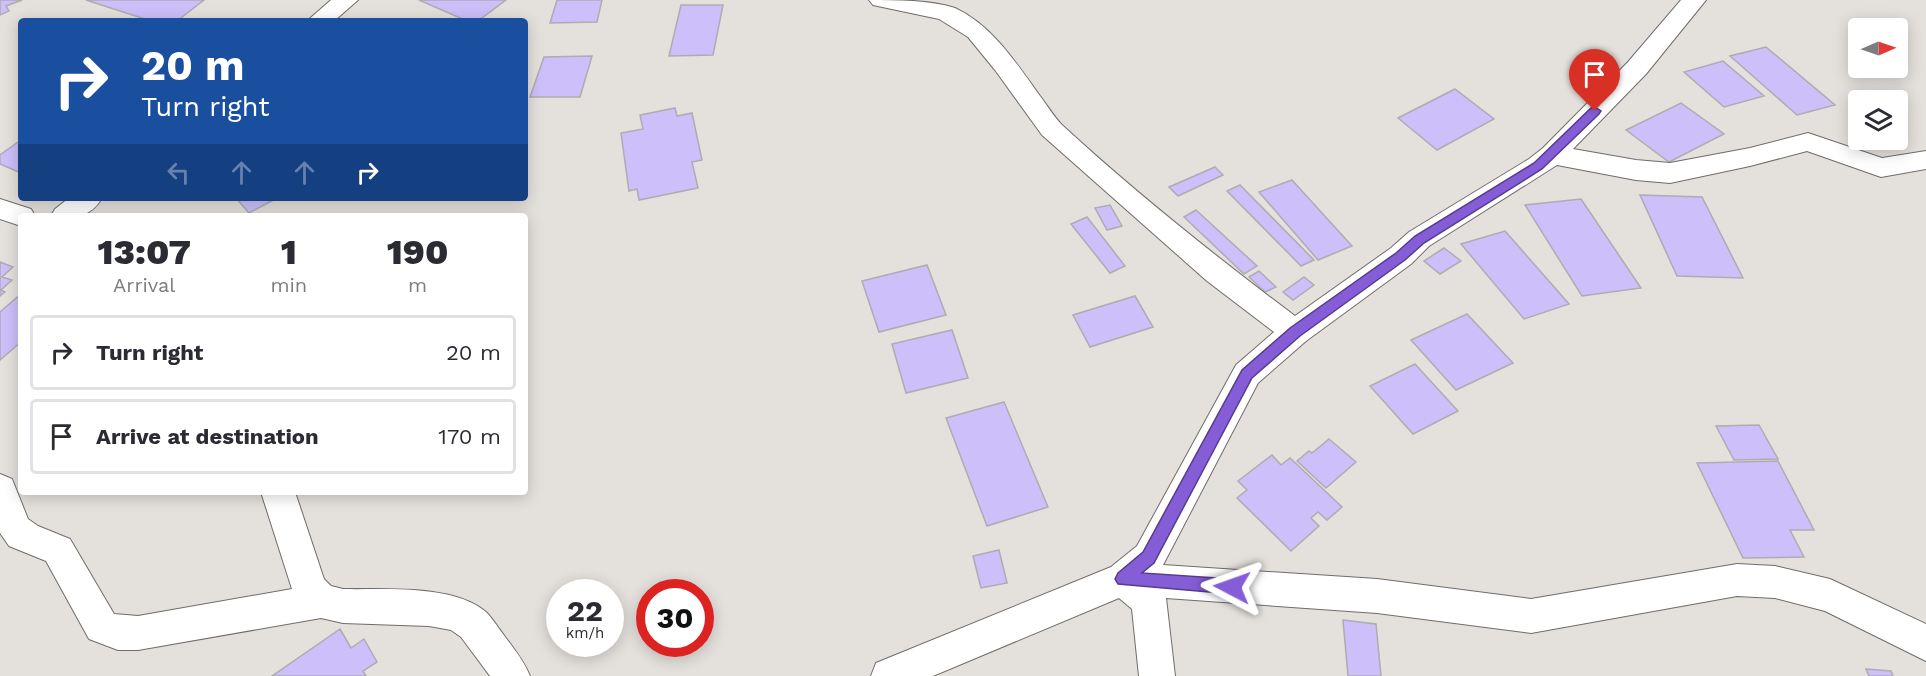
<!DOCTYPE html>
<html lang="en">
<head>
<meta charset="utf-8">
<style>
  :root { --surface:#fff; --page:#f7f7f7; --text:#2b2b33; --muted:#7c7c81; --line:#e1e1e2 }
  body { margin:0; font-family:"Work Sans",sans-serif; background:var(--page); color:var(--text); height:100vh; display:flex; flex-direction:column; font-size:22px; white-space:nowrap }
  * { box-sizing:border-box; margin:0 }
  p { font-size:20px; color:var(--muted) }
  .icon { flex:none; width:33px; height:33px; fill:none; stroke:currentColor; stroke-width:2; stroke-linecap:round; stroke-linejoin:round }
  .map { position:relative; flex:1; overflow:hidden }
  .sheet { position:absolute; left:18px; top:213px; width:510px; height:282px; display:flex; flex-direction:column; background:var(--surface); border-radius:6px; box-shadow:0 3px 15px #0003 }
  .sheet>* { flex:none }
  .guide { position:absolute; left:18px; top:18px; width:510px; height:183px; border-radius:6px; box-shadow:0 3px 15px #0003; background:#1a4fa0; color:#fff; overflow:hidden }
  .needle { width:39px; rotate:88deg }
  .buttons { position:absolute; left:1848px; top:18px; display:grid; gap:12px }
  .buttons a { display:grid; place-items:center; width:60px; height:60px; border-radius:6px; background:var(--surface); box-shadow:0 3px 15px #0003; font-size:30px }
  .speed { position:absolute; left:546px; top:579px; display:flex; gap:12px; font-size:30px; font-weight:700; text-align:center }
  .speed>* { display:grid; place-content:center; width:78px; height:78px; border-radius:50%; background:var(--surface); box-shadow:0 3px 15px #0003; line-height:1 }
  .speed small { font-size:15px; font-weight:400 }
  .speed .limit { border:9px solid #d22; background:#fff; color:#111 }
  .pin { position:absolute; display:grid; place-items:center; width:51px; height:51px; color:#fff; margin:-62px -26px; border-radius:50% 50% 50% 0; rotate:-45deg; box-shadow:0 0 6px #0007 }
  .pin .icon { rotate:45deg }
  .me { position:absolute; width:66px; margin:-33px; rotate:274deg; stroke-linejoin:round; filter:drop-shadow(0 0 4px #0008) }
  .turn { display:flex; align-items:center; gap:21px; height:126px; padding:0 24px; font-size:27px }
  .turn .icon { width:78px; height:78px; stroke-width:2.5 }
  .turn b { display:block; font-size:42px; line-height:51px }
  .lanes { display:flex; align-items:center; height:57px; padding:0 24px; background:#0003; justify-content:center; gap:30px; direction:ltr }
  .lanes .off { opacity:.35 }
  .eta { display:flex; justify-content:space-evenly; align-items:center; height:102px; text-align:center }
  .eta b { font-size:36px; font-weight:800; line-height:42px }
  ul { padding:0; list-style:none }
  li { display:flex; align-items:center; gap:18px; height:75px; margin:0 12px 9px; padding:0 12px; border:3px solid var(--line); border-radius:6px }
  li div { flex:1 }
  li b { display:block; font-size:22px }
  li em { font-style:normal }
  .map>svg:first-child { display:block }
</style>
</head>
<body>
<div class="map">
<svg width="1926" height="676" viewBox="0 0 1926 676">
  <rect width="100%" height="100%" fill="#e4e0dc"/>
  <path fill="#ccbffa" stroke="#adacb1" stroke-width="1.5" d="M0,0h22l-16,6 3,5 -9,4z
    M86,0h118l-27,21h-26z
    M419,0h87l-28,21h-11z
    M557,0h45l-5,22 -47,1z
    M681,5h42l-10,50 -44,1z
    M1766,47l69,58 -38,10 -67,-59z
    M592,56l-12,41h-50l14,-40z
    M1723,61l41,35 -40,11 -40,-35z
    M1455,89l39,30 -57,31 -39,-32z
    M1681,103l43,31 -55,28 -43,-32z
    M675,108l2,8 15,-3 10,47 -10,2 6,26 -59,12 -2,-11 -8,2 -8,-58 22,-4 -3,-14z
    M21,140v33l-21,-9v-9z
    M1215,167l8,8 -45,21 -9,-9z
    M1292,180l60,66 -34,14 -59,-68z
    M1240,185l74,75 -13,6 -74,-75z
    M1640,195l62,2 41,81 -66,-2z
    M236,198h41l-28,15z
    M1581,199l60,89 -59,8 -57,-91z
    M1110,205l12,21 -15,4 -12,-22z
    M1196,210l61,56 -13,8 -60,-57z
    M1087,217l38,49 -15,7 -39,-49z
    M1505,231l64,73 -45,15 -63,-75z
    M1444,248l17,13 -21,13 -16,-13z
    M0,262l13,5 -11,10 10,3 -11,10 4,2 -5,4z
    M927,265l19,50 -67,17 -17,-51z
    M1259,271l17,16 -11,5 -16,-15z
    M1304,277l10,8 -21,15 -10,-8z
    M21,294v48l-21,18v-48z
    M1135,296l18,31 -63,20 -17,-32z
    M1467,314l46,49 -57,27 -45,-50z
    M952,330l16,48 -62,15 -14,-49z
    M1415,364l43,47 -45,23 -43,-48z
    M1004,402l44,105 -61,19 -41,-108z
    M1759,425l19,34 -44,1 -18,-34z
    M1329,439l27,23 -30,26 -29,-27 12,-10 3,2z
    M1272,455l9,10 9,-7 52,49 -15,13 -9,-8 -7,6 8,8 -28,25 -54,-53 10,-8 -9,-9z
    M1778,461l36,69h-24l14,27 -61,1 -46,-95z
    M999,550l8,33 -26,5 -8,-32z
    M1343,620l33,4 5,52h-33z
    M340,629l11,19 13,-9 13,23 -14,9 3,5h-94z
    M1866,669l25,2 2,5h-24z"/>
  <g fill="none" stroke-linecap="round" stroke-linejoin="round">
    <g stroke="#706c69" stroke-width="2">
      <path id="street" d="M331,0h27l-24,21h-27z
        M869,0c28,0 61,0 86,8 38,18 61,55 85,88 7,9 14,21 22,29 74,68 153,131 233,191l96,-68 18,-16 120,-73 14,-11 85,-86 53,-62h25l-60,74 -73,75 63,11 34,3 80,-15 58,-15 74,25 44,-7v18l-45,8 -74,-26 -57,15 -80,17 -34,-3 -79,-15 -128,81 -18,18 -105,77 -48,42 -95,182 214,14 154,20 206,-35 38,2 55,13 96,45v37l-101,-50 -50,-13 -38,-2 -206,37 -154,-20 -211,-15 9,78h-36l-7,-67 -13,-11 -186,78h-62l5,-13 235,-96 26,-21 99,-181 38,-33 -67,-51 -165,-146 -47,-65 -27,-33 -29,-18 -66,-14z
        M69,198h33c-13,22 -29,18 -51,18l4,-7z
        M0,199l31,10 4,7h-14v10l-21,-7z
        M0,474l12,5 16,40 10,7 32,13 44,75 24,2 154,-27 -31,-97h34l29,87 7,7 12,3c41,1 110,-5 143,23 7,7 13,17 20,26 9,12 18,23 24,38h-40l-29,-39 -10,-7 -22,-4 -86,-3 -22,-5 -183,32h-20l-29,-11 -43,-78 -37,-15 -9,-13z"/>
    </g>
    <use href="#street" fill="#fff" fill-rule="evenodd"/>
  </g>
  <path fill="#845dd7" stroke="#563c8c" stroke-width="1.5" d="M1595,107l6,4 -2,3 -57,55 -118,74 -19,17 -105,76 -48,42 -98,185 -12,10 90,6 6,2 2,6 -2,5 -6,2 -114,-10 -3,-5 3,-6 25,-21 99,-182 48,-42 106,-75 19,-17 119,-73 57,-55z"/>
</svg>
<div class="buttons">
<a><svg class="needle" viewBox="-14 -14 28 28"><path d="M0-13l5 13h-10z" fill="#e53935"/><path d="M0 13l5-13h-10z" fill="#7c7c81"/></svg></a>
<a><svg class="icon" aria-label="layers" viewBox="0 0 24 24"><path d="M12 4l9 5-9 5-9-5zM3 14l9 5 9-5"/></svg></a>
</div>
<div class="speed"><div>22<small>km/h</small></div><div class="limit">30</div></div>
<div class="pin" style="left:1595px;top:111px;background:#d93025"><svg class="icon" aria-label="arrive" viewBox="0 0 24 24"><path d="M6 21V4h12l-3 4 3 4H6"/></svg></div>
<svg class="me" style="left:1232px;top:587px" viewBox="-20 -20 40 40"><path d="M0-17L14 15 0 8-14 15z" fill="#845dd7" stroke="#fff" stroke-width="4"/></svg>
<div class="guide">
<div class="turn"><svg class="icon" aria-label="right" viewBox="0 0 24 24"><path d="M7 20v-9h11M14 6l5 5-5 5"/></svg><div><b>20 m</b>Turn right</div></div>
<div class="lanes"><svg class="icon off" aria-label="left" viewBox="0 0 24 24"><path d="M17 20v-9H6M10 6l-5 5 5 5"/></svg><svg class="icon off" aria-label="ahead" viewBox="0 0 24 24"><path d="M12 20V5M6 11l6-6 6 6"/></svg><svg class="icon off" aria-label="ahead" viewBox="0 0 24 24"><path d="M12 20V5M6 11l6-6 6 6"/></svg><svg class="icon" aria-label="right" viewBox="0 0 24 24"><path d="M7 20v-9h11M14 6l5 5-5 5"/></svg></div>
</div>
<section class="sheet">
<div class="eta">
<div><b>13:07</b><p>Arrival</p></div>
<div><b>1</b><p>min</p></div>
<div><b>190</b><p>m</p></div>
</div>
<ul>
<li><svg class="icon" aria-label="right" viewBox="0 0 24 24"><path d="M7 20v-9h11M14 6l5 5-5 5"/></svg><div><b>Turn right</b></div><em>20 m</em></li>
<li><svg class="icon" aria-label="arrive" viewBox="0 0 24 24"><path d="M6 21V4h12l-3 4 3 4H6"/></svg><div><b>Arrive at destination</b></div><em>170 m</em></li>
</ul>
</section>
</div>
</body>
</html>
